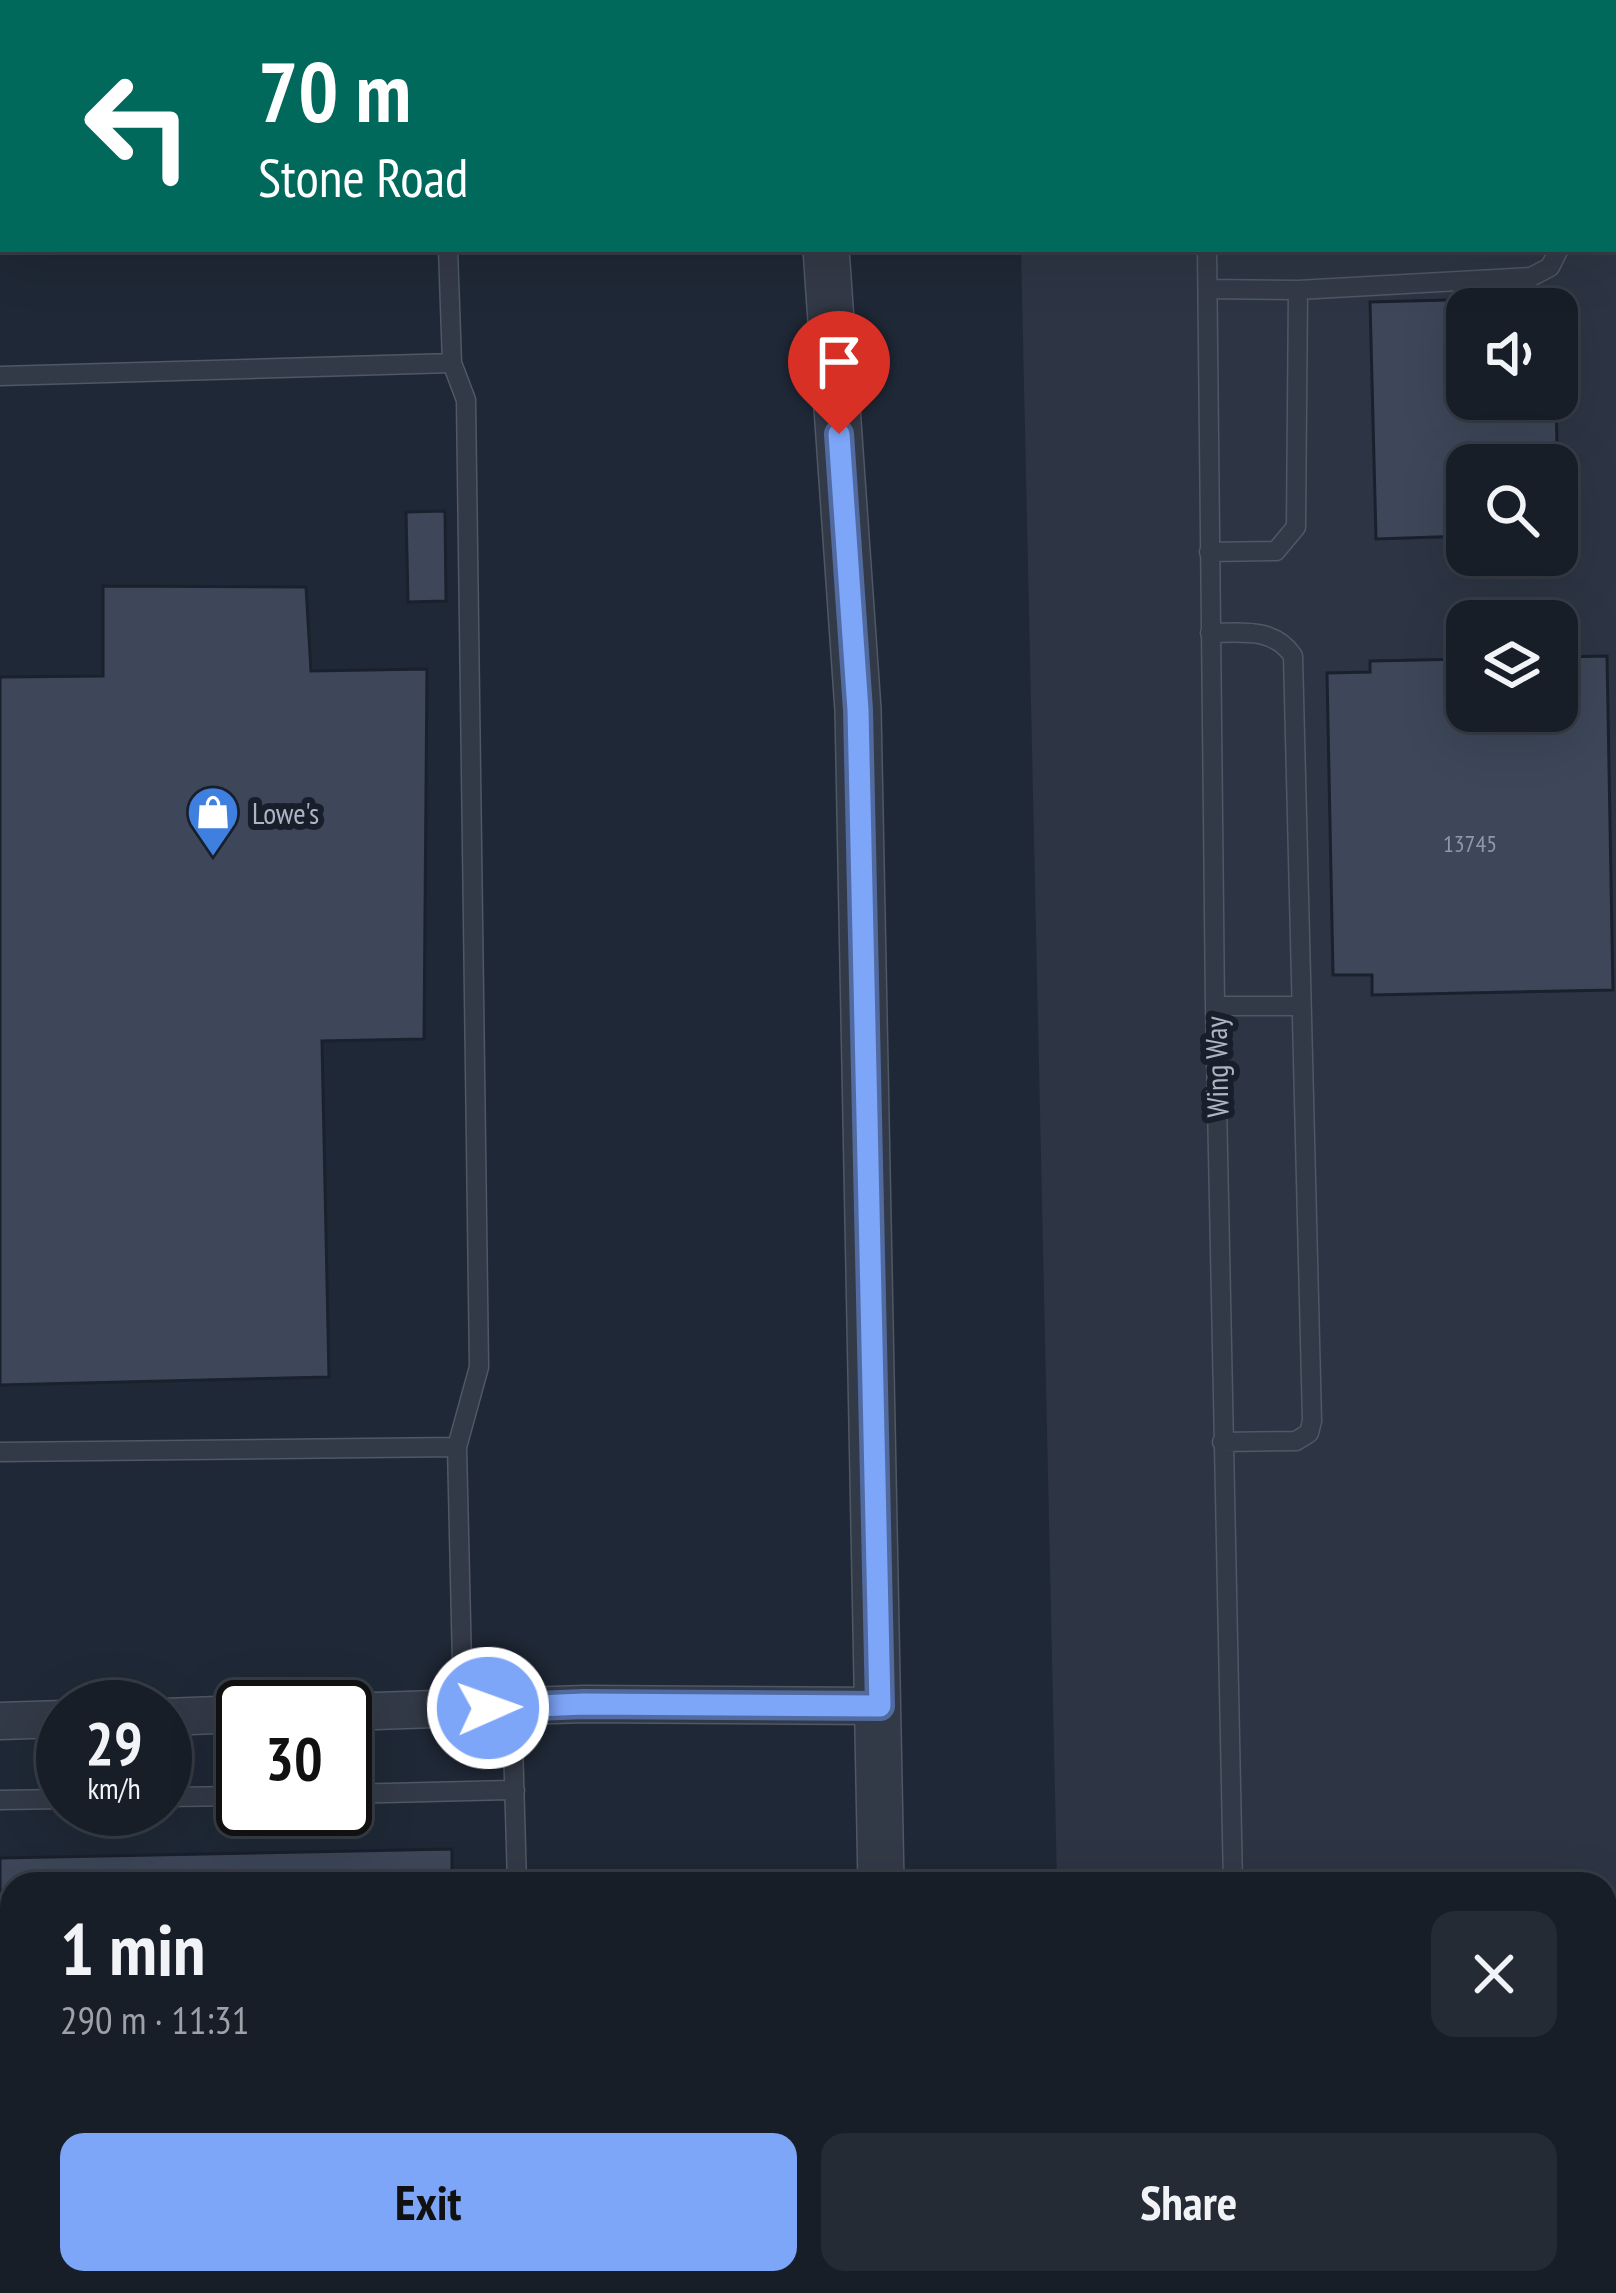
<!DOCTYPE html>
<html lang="en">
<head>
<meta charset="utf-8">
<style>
  :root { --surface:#171e28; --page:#242b34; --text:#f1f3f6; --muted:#9ea2a8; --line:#363c45; --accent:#7da5f8 }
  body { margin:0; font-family:"PT Sans Narrow",sans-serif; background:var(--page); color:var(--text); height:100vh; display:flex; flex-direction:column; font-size:45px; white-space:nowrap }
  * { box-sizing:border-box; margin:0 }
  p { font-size:39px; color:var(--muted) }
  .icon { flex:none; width:66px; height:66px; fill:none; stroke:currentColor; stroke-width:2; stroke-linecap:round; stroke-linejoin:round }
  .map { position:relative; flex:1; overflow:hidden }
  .drawer { position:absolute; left:0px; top:1872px; width:1617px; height:423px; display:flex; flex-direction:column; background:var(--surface); border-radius:36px 36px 0 0; box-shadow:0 12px 48px #0002,0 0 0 3px var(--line) }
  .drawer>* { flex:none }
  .hud { position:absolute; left:0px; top:0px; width:1617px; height:252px; box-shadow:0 12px 48px #0002,0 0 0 3px var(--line); background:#00695c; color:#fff; overflow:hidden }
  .tools { position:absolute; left:1446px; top:288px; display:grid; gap:24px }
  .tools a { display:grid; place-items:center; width:132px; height:132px; border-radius:24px; background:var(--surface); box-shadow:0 12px 48px #0002,0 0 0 3px var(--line); font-size:60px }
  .speed { position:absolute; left:36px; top:1680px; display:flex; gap:24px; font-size:60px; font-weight:700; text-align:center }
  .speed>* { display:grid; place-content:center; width:156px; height:156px; border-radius:50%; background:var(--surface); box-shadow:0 12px 48px #0002,0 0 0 3px var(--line); line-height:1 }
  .speed small { font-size:30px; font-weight:400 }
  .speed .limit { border:6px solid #111; border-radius:18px; background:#fff; color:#111 }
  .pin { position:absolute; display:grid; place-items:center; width:102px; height:102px; color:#fff; margin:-123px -51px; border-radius:50% 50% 50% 0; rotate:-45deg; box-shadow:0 0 12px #0007 }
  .pin .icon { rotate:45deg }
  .me { position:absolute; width:132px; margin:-66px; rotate:88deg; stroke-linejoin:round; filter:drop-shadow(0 0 9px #0008) }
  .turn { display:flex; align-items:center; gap:42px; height:252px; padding:0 60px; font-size:54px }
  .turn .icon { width:156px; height:156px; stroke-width:2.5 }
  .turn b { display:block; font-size:84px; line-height:102px }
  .round { display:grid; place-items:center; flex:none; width:126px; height:126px; border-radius:24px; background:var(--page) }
  .overview { display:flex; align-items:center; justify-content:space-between; height:204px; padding:0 60px }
  h1 { font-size:72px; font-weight:700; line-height:90px }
  .button { display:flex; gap:24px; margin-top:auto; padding:24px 60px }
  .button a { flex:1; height:138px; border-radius:24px; background:var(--accent); color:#111; font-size:48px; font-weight:700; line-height:138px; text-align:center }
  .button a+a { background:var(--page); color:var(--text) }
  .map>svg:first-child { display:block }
</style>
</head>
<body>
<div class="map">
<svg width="1616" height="2293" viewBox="0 0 1616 2293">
  <rect width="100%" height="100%" fill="#1f2836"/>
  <path fill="#2d3544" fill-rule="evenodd" d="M1016,0h600v2293h-553v-10h542v-399h-548l-36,-1635h593v-246zM1467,309h90v90h-90zM1467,465h90v90h-90zM1467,621h90v90h-90z"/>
  <path fill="#3d4759" stroke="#1a212d" stroke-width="3" d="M1433,0h120l1,3h-121z
    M1569,297l1,27 -13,1v-16h-90v90h89l3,135 -2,-69h-90v71l-91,3 -6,-237z
    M445,511l1,90 -38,1 -2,-90z
    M103,586l203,1 5,84 116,-2 -3,370 -102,2 7,336 -329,8v-708l103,-1z
    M1607,656l6,334 -241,5v-20h-39l-6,-302 43,-1v-11l97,-2v52h90v-54z
    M452,1849v35h-440v157l-12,1v-184z"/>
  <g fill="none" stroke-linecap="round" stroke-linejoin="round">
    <g stroke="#505765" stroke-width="21">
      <path id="service" d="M374,0v3
        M516,0v3
        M1204,0v3
        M158,3v-3
        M1207,249l8,757 18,878
        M1208,289l90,1
        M452,363l14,37 13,967 -22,80
        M0,376l452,-13 -4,-114
        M1209,552l67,-1 20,-24 2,-237 233,-13 19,-10 9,-18
        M1210,633c31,0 64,-6 83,23l19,765 -3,12 -13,8 -74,1
        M1215,1006h85
        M0,1452l457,-5 6,261
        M512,1707l5,177
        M345,1794l170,-4
        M165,1797l78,-1
        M0,1800l63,-1
        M0,2139l12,-1
        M1259,2283l2,10"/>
    </g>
    <g stroke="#505765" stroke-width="39">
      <path id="minor" d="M345,1712l239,-8 296,2
        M165,1717l78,-3
        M0,1721l63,-2"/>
    </g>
    <g stroke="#505765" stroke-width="48">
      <path id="tertiary" d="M826,249l32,461 23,1174
        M883,2283v10"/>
    </g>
    <g stroke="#505765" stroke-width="54">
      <path id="secondary" d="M0,145h3"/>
    </g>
    <use href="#service" stroke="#333a47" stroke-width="18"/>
    <use href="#minor" stroke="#333a47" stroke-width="36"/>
    <use href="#tertiary" stroke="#333a47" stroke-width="45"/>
    <use href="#secondary" stroke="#41495a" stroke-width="51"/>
  </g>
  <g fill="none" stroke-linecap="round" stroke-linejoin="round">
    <g stroke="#516ba1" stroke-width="30">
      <path id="route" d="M488,1708l96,-4 296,2 -22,-996 -19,-276"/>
    </g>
    <use href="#route" stroke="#7da5f8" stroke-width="21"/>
  </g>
  <defs>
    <g id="shop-pin" transform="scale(2.7)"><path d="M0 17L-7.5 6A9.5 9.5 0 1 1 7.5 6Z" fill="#3f7fe0" stroke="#181f2b"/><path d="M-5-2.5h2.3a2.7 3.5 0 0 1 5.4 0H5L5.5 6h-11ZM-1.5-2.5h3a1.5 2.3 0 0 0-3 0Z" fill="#fff"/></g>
  </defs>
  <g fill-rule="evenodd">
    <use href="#shop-pin" x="213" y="812"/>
  </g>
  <g text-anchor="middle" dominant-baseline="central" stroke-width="12" stroke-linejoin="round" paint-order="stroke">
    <g font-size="24" fill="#9199a9">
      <text x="1470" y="843">13745</text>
    </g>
    <g font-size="30" fill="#adb4c4" stroke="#181f2b" text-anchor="start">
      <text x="252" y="812">Lowe's</text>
    </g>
    <g font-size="30" fill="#adb4c4" stroke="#181f2b">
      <text transform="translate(1216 1067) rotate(-91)">Wing Way</text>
    </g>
  </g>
</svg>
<div class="tools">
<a><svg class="icon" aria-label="sound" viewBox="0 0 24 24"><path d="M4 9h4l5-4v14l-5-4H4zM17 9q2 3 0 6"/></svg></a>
<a><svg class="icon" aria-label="search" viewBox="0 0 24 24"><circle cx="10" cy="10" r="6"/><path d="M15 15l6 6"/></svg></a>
<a><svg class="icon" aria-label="layers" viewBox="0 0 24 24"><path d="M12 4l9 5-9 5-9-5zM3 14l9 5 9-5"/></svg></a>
</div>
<div class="speed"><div>29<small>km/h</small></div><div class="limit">30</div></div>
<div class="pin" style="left:839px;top:434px;background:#d93025"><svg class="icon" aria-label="arrive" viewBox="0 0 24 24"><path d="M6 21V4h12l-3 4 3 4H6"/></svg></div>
<svg class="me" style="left:488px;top:1708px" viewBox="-20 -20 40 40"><circle r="17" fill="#7da5f8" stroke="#fff" stroke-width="3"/><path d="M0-11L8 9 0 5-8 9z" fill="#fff"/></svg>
<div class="hud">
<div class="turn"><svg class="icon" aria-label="left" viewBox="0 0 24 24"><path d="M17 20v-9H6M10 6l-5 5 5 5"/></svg><div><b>70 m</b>Stone Road</div></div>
</div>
<section class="drawer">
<div class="overview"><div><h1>1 min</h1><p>290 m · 11:31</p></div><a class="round"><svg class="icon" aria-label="close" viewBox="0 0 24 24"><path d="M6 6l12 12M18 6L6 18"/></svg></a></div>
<div class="button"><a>Exit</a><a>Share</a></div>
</section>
</div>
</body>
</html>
